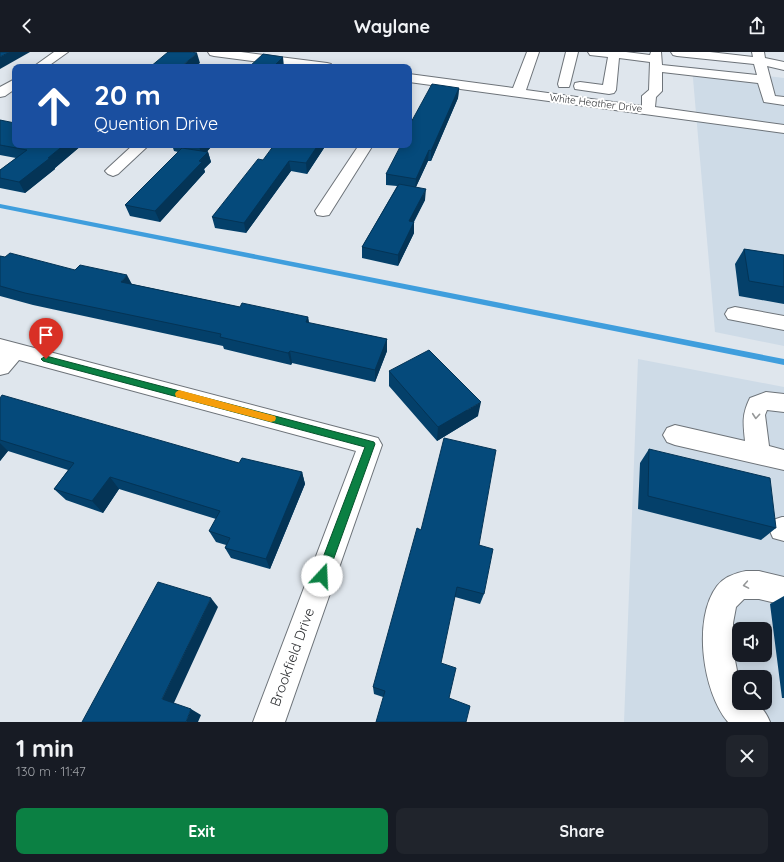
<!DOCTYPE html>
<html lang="en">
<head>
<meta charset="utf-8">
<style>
  :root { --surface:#171b24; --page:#20242c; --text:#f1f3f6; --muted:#9ea1a6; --accent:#0b8043 }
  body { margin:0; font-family:Quicksand,sans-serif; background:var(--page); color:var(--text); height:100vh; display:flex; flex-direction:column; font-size:15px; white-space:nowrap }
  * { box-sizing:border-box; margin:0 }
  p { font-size:13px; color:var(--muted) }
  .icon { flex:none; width:22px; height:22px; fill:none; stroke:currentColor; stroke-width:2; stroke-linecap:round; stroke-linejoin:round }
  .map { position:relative; height:670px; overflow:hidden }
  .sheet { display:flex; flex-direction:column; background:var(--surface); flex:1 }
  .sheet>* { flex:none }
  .hud { position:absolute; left:12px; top:12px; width:400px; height:84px; border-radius:8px; box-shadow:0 2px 10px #0003; background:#1a4fa0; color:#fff; overflow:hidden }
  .fabs { position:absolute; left:732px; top:570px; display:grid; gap:8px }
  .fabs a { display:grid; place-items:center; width:40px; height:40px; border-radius:8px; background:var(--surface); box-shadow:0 2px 10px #0003; font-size:20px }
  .pin { position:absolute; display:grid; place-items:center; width:34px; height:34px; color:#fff; margin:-41px -17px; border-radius:50% 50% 50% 0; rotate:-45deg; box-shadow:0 0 4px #0007 }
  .pin .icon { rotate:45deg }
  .me { position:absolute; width:44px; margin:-22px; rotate:20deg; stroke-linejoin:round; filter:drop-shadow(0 0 3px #0008) }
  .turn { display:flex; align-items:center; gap:14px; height:84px; padding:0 16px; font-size:18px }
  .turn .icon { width:52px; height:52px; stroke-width:2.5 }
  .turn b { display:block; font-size:28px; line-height:34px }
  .round { display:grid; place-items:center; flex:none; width:42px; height:42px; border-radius:8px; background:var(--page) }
  .head { display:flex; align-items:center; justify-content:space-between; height:68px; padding:0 16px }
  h1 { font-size:24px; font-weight:700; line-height:30px }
  .primary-button { display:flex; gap:8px; margin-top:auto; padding:8px 16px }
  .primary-button a { flex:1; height:46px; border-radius:8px; background:var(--accent); color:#fff; font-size:16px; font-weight:700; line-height:46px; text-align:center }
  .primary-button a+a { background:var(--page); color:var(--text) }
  header { display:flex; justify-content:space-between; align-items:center; height:52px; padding:0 16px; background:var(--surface); font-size:18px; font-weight:700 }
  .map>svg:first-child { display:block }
</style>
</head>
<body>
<header><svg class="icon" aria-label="back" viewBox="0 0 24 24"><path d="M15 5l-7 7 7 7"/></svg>Waylane<svg class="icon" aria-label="share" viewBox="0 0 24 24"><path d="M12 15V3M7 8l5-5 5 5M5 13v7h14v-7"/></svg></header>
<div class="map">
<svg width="784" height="670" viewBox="0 0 784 670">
  <rect width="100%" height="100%" fill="#dfe6ed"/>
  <path fill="#cedbe7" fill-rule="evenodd" d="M692,15l92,11v268l-69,-14z
    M638,307l146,28v335h-160zM739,577h26v26h-26zM739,625h26v26h-26z"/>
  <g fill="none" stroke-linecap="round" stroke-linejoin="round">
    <path fill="#3f9edd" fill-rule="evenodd" d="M0,152l784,155v6l-784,-157z"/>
    <g stroke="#6d7379" stroke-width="2">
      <path id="minor" d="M54,0h14l-21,15h-14z
        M208,0h33l86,11 4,1 2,3h-34l-85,-11 -4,-1z
        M527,0h12l-13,38 116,16v-10l7,-6 1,-28 -31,-4 -3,32 -2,3 -5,1 -34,-5 -1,-3 1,-3 5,-1 23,3 5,-28 -18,-2 -2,-3h38l24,3 1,-3h10l1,13 95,10 -3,-11 -77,-8 -4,-1 -2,-3h39l43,5 -1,-5h12l1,6 19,4v8l-17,-4 8,30 9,1v8l-20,-3 -6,-19 -96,-11v19l-6,6 -1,10 129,18v8l-375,-51v-8l104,14z
        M566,0h12l-8,32 -1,3h-10l-1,-3z
        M15,27v10l-10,7 -5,1v-10z
        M133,93h16l-31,29 -5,2 -5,-2 -3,-3 3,-3z
        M359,93h14l-44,70 -6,1 -6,-1 -2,-4z
        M735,255l49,9v14l-56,-11 -3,-5 3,-5z
        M0,287l378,99 4,7 -97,277h-32l103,-271 -337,-91 -11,13 -8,2z
        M766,340l18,2v18l-17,-2 -2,5 4,31 15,4v20l-109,-25 -8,-3 -4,-7 4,-7 8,-3 70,16c-2,-18 -3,-27 5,-43z
        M782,465h2v24l-11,-3 -4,-9 4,-9z
        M746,519h13l25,6v28l-25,-6h-15l-8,8 -3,16 1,32 5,26v22c18,0 24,2 31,19h-42c-25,-29 -36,-103 -11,-136 7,-9 18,-13 29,-15z"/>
    </g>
    <use href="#minor" fill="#fff" fill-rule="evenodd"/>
  </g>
  <path fill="#04406a" d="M459,36l-1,10 -27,63h-3l-12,26 9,13 -11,22v11l-16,33 -36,-8v-11l35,-61 -11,-1v-11z
    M0,68l82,25 -27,23v1l-30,24 -25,-5v-18l16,-12 -16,-3z
    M172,93h41l-6,6 1,1 3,10 -7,7 1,3 -45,50 -30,-6 -5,-11 53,-53 -4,-1z
    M326,93l-19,29 -16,-3 -45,62 -31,-5 -3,-11 51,-57z
    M744,197l40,6v49l-45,-8 -4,-32z
    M0,204l240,51 68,10 1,6 78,16v12l-12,31 -83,-19 -1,2 -67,-16 -1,-3 -190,-41 -33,-9z
    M389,319l89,45 -41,25 -48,-55z
    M0,346l239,65 63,9 3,12 -35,85 -39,-11 -6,-10 1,-3 -10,-3 -7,-11 7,-12 -97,-30 -16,24 -37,-13 -12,-11 14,-19 -60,-19 -8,10z
    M649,397l127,79 -15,12 -123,-31 2,-46z
    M479,493l5,49 -4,10 -25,-7 -72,100 -9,-3 -1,-7z
    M784,544v102h-2l-12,-94z"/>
  <path fill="#043456" d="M9,0h21l-30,17v-12z
    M197,1l3,10 -5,4h-14z
    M283,5l1,10h-11z
    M459,36l-1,10 -27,63v-10z
    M64,93h18l-27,23v1l-30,24 -6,-11z
    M200,93h13l-11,12 -3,-11z
    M318,93h8l-19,29 -1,-11z
    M429,98l-1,11 -13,28 1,-10z
    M208,100l3,10 -7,7 1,3 -45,50 -5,-11z
    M289,109l2,10 -45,62 -2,-10z
    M426,137l-1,11 -17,32 1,-11z
    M414,170v11l-16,33v-11z
    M127,223l7,13 -13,-6z
    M308,265l2,13 -4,-8z
    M387,287v12l-12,31v-12z
    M290,299l2,12 -1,2 -3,-12z
    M481,350l-3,14 -41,25 1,-14z
    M0,391l8,8 -8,10z
    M302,420l3,12 -35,85 -4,-10z
    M110,425l9,12 -16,24 -11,-12z
    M211,546l7,9 -45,98 -11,-6z
    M191,657l10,6 -3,7h-12z"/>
  <path fill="#054a7b" stroke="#043456" d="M0,0h9l-9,5z
    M168,0h23l6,1 -16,14h-31z
    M263,2l20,3 -10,10h-24z
    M432,32l27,4 -28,63 -2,-1 -13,29 -30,-5 15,-29h8v-19z
    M0,68l15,3v22h49l-16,13h2l-31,24 -19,-4v-8l27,-20 -27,-5z
    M274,93h44l-12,18 -17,-2 -45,62 -32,-6 46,-58 5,1z
    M182,96l26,4 -9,9 3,1 -47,49 -30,-6z
    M399,132l27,5 -17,32 5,1 -16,33 -36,-8z
    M744,197l40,6v32l-35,-6z
    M10,201l65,17 5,-5 47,10 -6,7 119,25 2,-4 66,14 -2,5 81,17 -12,31 -85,-19 -2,2 -68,-16 1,-3 -196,-41 -25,-7v-30l5,1z
    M429,298l52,52 -43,25 -49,-56z
    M2,343l237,68 3,-5 60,14 -36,87 -41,-11 5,-10 -21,-7 11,-20 -110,-34 -18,24 -38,-12 20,-26 -74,-23v-42z
    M444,386l52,12 -17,95 14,4 -9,45 -27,-7 -16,76 15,5 -7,30 21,8 -4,16h-90l9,-31 -12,-4 44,-159 4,2z
    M649,397l121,29 6,50 -128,-32z
    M158,530l53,16 -49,101 29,10 -5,13h-104z"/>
  <defs><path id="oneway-chevron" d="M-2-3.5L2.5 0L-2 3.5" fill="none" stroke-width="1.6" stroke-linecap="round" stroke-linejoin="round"/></defs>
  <g stroke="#969899">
    <use href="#oneway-chevron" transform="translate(756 364) rotate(95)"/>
    <use href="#oneway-chevron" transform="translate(746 533) rotate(170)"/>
  </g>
  <path fill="#0b8043" stroke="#07532c" d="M46,304l328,86 1,2 -49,136 -4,2 -4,-2 -2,-4 49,-129 -322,-86 -2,-2z"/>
  <path fill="#f59e0b" d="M179,338l92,25 4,1 1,2 -1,3 -4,1 -95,-25 -1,-3 1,-2z"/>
  <g text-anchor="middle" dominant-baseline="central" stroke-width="4" stroke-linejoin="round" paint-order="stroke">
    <g font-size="10" fill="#2e3033" stroke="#fff">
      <text transform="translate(596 51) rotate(7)">White Heather Drive</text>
    </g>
    <g font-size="14" fill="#2e3033" stroke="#fff">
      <text transform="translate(292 605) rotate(-70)">Brookfield Drive</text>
    </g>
  </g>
</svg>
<div class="fabs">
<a><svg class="icon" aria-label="sound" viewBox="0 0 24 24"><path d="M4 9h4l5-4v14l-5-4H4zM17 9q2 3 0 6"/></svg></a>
<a><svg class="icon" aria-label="search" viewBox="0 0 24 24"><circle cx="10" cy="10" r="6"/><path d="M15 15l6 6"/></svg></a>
</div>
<div class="pin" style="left:46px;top:307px;background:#d93025"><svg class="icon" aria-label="arrive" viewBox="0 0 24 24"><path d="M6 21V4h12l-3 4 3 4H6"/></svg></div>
<svg class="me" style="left:322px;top:524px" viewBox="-20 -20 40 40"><circle r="19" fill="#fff"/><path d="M0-13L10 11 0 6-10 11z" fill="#0b8043"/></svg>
<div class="hud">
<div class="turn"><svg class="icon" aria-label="ahead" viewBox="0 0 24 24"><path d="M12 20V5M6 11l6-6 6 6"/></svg><div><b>20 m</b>Quention Drive</div></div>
</div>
</div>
<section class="sheet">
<div class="head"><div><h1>1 min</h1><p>130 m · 11:47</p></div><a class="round"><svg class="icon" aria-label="close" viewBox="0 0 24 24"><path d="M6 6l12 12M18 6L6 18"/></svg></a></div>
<div class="primary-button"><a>Exit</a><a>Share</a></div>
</section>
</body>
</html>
